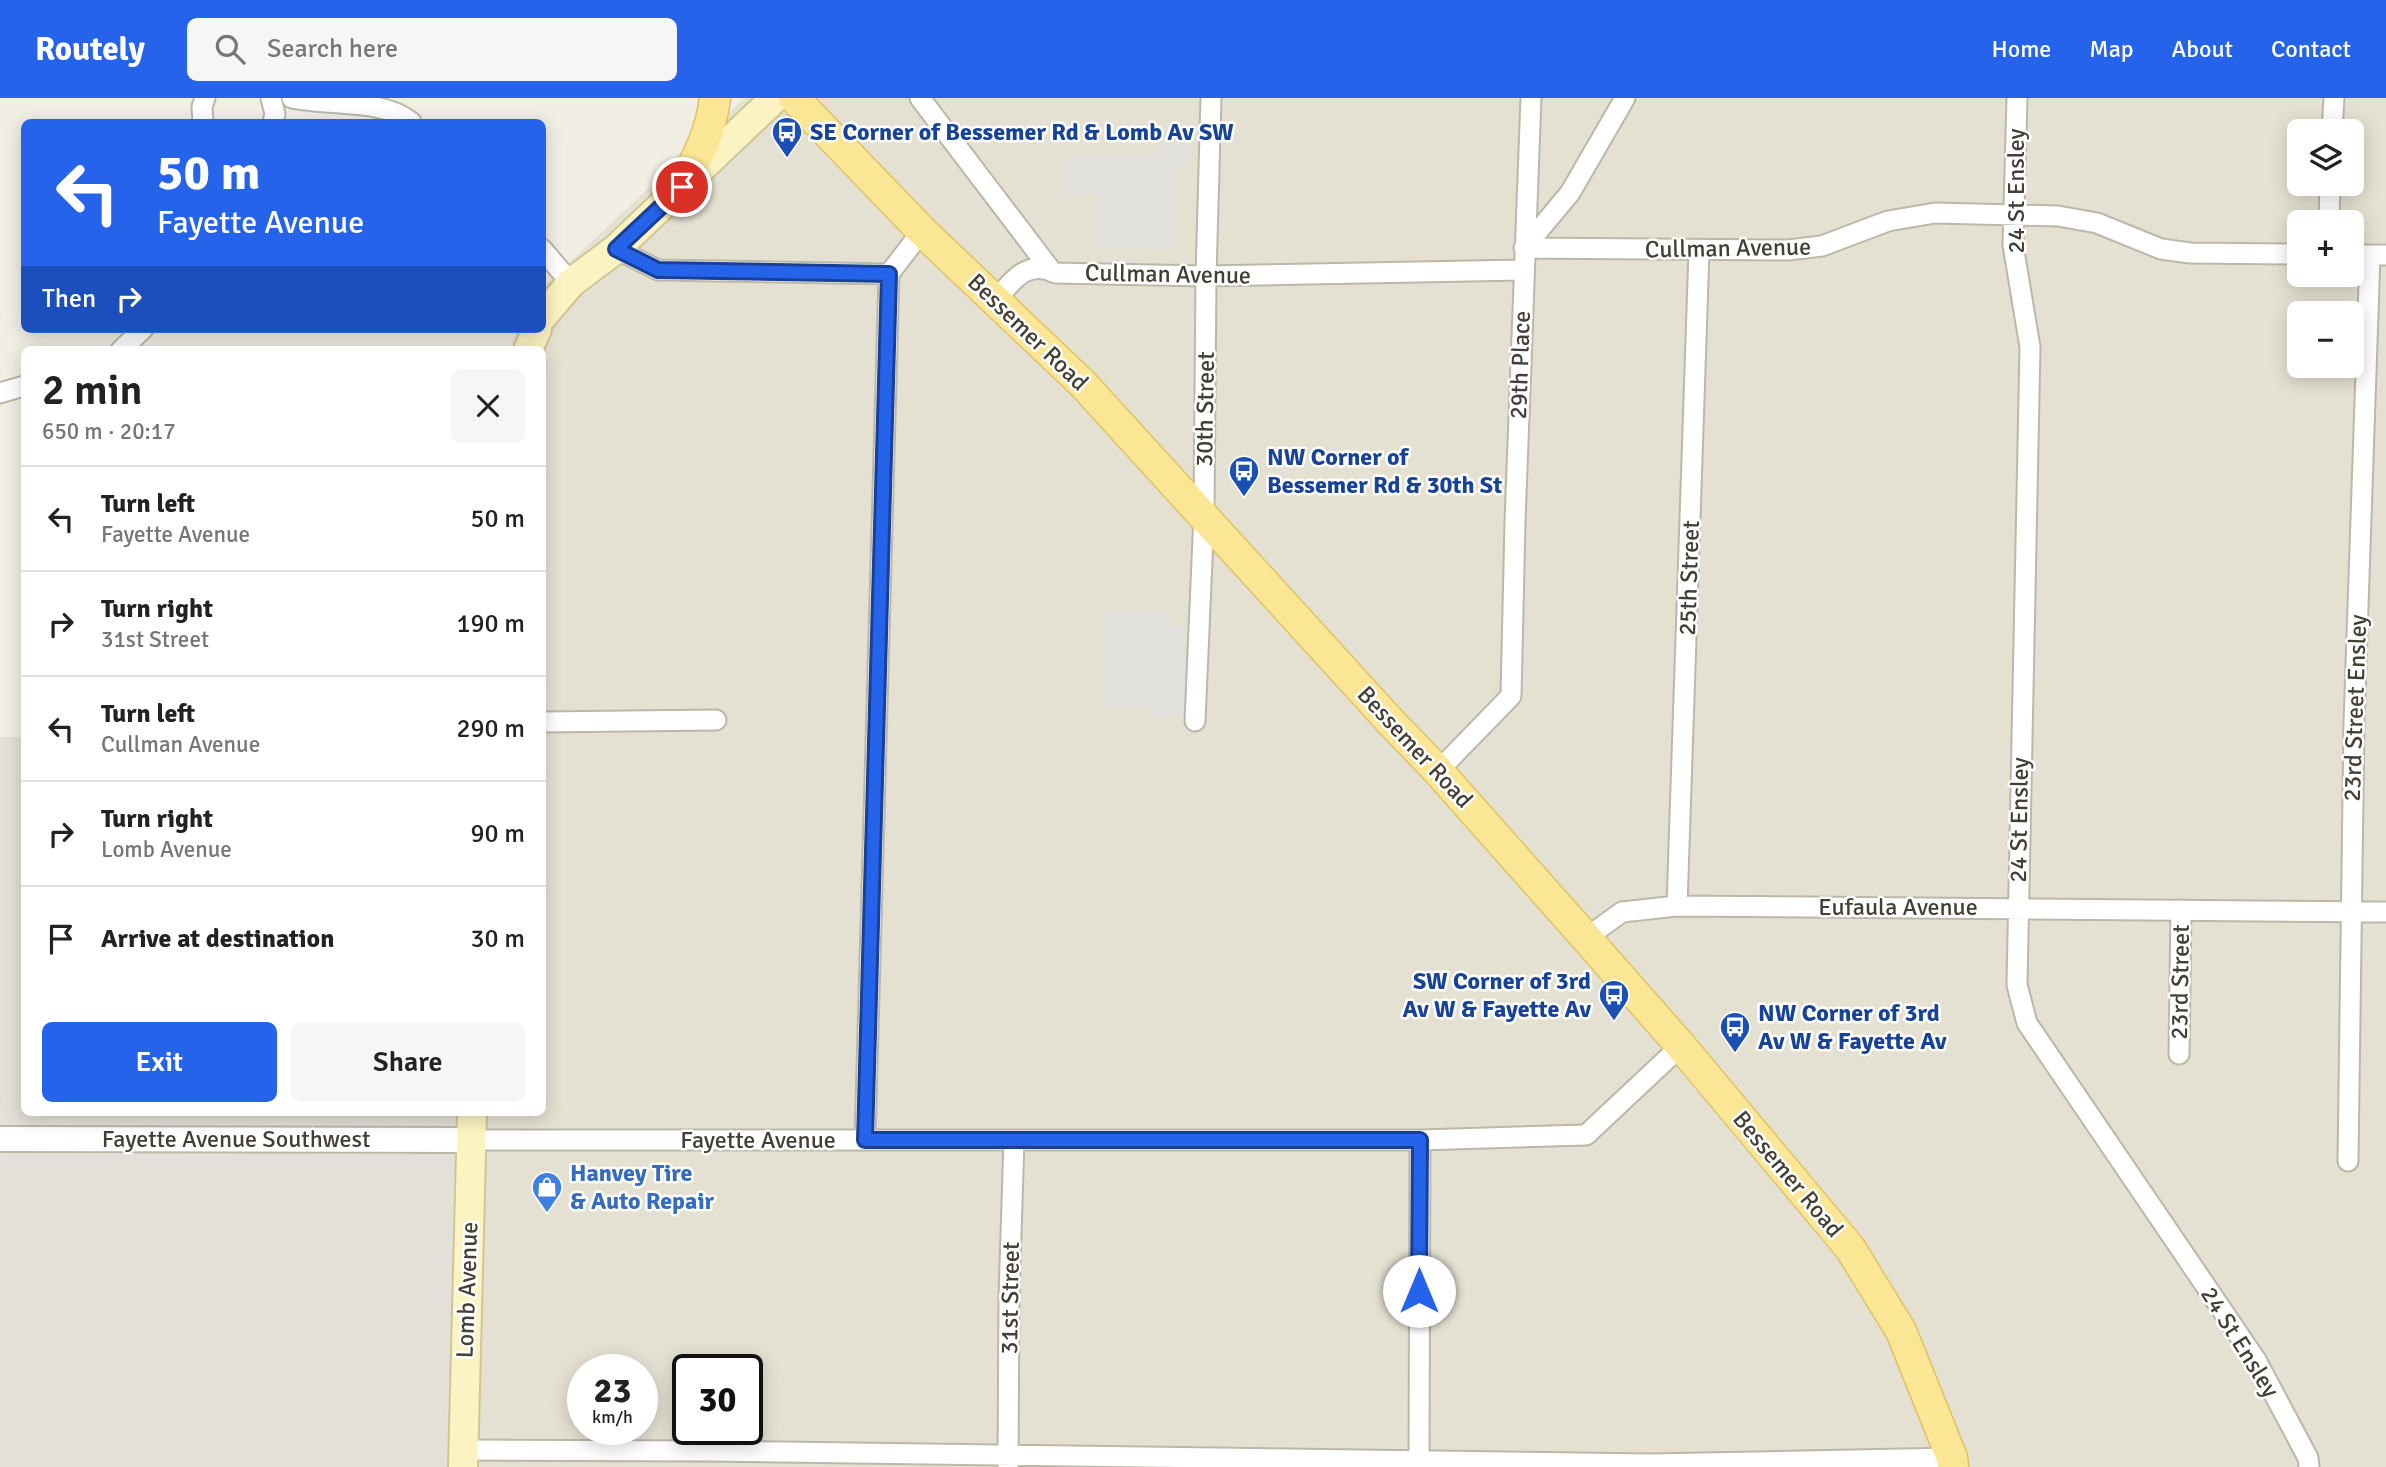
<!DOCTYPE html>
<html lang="en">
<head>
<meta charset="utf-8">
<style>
  :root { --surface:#fff; --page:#f6f6f6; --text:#222; --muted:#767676; --line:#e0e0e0; --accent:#2563eb }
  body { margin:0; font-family:Signika,sans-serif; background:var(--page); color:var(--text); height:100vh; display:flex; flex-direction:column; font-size:26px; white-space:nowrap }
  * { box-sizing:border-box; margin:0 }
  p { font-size:23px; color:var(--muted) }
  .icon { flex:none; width:38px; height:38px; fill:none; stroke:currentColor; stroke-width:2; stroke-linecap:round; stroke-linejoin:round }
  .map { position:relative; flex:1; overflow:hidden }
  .side { position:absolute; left:21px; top:248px; width:525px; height:770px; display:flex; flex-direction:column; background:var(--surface); border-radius:10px; box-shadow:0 4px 18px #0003 }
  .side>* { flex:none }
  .top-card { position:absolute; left:21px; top:21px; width:525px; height:214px; border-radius:10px; box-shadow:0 4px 18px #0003; background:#2563eb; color:#fff; overflow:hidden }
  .fabs { position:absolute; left:2287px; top:21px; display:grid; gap:14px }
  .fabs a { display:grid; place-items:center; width:77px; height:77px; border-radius:10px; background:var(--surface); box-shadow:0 4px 18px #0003; font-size:35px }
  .speed { position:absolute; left:567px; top:1256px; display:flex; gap:14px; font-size:35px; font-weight:700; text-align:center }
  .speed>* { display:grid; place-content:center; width:91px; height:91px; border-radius:50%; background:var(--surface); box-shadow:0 4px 18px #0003; line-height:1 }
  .speed small { font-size:18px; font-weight:400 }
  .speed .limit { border:4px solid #111; border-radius:10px; background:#fff; color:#111 }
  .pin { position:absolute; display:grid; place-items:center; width:60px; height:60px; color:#fff; margin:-30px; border:4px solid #fff; border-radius:50%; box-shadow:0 2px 7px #0007 }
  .me { position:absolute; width:77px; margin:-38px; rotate:0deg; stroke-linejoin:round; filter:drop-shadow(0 0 5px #0008) }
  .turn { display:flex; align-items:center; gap:24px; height:147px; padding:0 21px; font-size:32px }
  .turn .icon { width:91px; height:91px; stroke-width:2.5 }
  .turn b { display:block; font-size:49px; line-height:60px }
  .then { display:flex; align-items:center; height:66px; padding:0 21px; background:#0003; gap:14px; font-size:26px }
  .round { display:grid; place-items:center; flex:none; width:74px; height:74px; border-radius:10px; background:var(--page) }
  .overview { display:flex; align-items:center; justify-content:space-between; height:119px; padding:0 21px }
  h1 { font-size:42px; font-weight:600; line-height:52px }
  .cta { display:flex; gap:14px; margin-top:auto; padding:14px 21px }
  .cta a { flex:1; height:80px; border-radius:10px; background:var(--accent); color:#fff; font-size:28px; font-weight:600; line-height:80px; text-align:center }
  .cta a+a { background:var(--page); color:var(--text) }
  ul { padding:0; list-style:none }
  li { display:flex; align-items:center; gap:21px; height:105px; padding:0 21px; border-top:2px solid var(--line) }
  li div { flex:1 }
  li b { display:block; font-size:26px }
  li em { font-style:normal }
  header { display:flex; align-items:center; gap:42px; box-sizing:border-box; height:98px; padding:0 35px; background:var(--accent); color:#fff }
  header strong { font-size:33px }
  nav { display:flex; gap:38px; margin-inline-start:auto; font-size:24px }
  .search { width:490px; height:63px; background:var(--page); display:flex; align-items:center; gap:18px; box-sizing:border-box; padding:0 24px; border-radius:10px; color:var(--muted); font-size:26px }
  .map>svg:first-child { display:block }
</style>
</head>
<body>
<header>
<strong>Routely</strong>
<div class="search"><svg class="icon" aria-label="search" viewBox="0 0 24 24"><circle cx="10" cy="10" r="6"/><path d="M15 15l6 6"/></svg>Search here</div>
<nav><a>Home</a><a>Map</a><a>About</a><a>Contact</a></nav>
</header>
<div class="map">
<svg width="2386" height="1369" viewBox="0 0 2386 1369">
  <rect width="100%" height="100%" fill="#f1efe4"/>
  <path fill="#e5e1d2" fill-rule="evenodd" d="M745,0h1641v1369h-1940l11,-354h85v-763h-34l10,-21h24l1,-42zM2300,33h52v53h-52zM2300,124h52v53h-52zM2300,215h52v53h-52zM583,1272h59v60h-59zM688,1272h59v60h-59z"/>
  <path fill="#e3e0d9" d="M0,639h24v376h433l-11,354h-446z"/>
  <path fill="#e2e0dd" d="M1161,43h25l-1,27h-11v81l-77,-2v-53l-34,1 1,-38 95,-1z
    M1103,514l67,1 1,14h16l-2,84 -7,6 -24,1 -4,-2v-8h-47z"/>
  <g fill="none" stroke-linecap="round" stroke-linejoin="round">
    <g stroke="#bcb7a7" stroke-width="23">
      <path id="minor" d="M271,0l4,16 -2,8
        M292,0c37,8 89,0 119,24
        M920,0l130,171
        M2017,0l-4,147 17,102 -13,638 10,38 229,337 52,98 1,9
        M203,24l-1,-15 3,-9
        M2332,33l2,-33
        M2329,124l1,-38
        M1524,150l264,2 34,-4 66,-25 47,-8 123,3 39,7 64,26 29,4 110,1
        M1524,150l46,-55 55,-95
        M542,151l29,34
        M616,151l42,21 231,4
        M2352,157h34
        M996,202c15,-18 32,-42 59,-27l151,3 317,-6
        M121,252l22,-21
        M0,295l24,-7
        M1195,623l9,-206 2,-239 5,-178
        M542,624l174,-2
        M1438,673l73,-75 4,-174 16,-424
        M1677,808l22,-656
        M1586,840l36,-26 55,-6 709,6
        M2179,956l2,-144
        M472,1042h948l166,-5 95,-89
        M865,1042l24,-866 33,-43
        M2348,1063l6,-438 16,-468
        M463,1352l249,1 939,13 301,-6
        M1419,1362l1,-320
        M1008,1369l1,-170 5,-157"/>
    </g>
    <g stroke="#bcb7a7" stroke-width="28">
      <path id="tertiary" d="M0,1041l472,1"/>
    </g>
    <g stroke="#d0c596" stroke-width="32">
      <path id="secondary" d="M542,219l29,-34 45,-34 159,-151
        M528,252l9,-21
        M463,1369l9,-354"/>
    </g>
    <g stroke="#dfc465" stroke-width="33">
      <path id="primary" d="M794,0l128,133 161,153 306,336 49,51 148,167 95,108 169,202 51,83 51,127 1,9
        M682,89c16,-31 29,-55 33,-89"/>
    </g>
    <use href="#minor" stroke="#fff" stroke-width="19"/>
    <use href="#tertiary" stroke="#fff" stroke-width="24"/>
    <use href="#secondary" stroke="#fcf3c3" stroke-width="28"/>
    <use href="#primary" stroke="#fae694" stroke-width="30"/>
  </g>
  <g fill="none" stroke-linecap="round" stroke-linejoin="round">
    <g stroke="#184099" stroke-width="18">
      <path id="route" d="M682,89l-66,62 42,21 231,4 -24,866h555l-1,151"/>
    </g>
    <use href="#route" stroke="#2563eb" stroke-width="12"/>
  </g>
  <defs>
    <g id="bus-pin" transform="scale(1.575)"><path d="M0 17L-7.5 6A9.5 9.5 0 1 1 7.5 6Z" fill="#1a4fb4" stroke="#fff"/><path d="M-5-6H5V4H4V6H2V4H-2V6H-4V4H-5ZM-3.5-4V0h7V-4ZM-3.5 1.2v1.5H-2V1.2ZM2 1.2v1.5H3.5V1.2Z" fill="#fff"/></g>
    <g id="shop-pin" transform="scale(1.575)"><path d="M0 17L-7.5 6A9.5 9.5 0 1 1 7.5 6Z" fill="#3f7fe0" stroke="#fff"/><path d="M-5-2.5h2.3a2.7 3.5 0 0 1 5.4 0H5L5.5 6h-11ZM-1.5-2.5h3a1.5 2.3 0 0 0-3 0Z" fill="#fff"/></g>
  </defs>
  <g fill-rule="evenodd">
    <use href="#bus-pin" x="787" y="34"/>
    <use href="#bus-pin" x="1244" y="373"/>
    <use href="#bus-pin" x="1614" y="897"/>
    <use href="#bus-pin" x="1735" y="929"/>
    <use href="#shop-pin" x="547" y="1089"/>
  </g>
  <g text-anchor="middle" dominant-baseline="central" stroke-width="5" stroke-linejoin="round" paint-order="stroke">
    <g font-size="24" font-weight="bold" fill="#164399" stroke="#fff" text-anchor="start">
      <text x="810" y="34">SE Corner of Bessemer Rd &amp; Lomb Av SW</text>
      <text x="1267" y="359">NW Corner of<tspan x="1267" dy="28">Bessemer Rd &amp; 30th St</tspan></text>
      <text x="1591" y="883" text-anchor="end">SW Corner of 3rd<tspan x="1591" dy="28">Av W &amp; Fayette Av</tspan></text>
      <text x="1758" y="915">NW Corner of 3rd<tspan x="1758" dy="28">Av W &amp; Fayette Av</tspan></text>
    </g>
    <g font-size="24" fill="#433f34" stroke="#fff">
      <text transform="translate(2016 93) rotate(-90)">24 St Ensley</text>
      <text transform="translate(1728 150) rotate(-1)">Cullman Avenue</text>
      <text transform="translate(1168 176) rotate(1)">Cullman Avenue</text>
      <text transform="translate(1028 234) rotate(44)">Bessemer Road</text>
      <text transform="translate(1520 267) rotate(-88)">29th Place</text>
      <text transform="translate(1205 311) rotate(-89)">30th Street</text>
      <text transform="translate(1689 480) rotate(-88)">25th Street</text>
      <text transform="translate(2355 610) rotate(-88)">23rd Street Ensley</text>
      <text transform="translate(1415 649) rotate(47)">Bessemer Road</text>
      <text transform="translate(2019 722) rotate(-89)">24 St Ensley</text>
      <text x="1898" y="809">Eufaula Avenue</text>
      <text transform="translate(2180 884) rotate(-89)">23rd Street</text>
      <text x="236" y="1041">Fayette Avenue Southwest</text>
      <text x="758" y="1042">Fayette Avenue</text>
      <text transform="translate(1788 1076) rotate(50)">Bessemer Road</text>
      <text transform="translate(467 1192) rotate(-88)">Lomb Avenue</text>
      <text transform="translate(1010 1200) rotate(-89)">31st Street</text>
      <text transform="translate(2240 1244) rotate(58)">24 St Ensley</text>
    </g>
    <g font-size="24" font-weight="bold" fill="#366cbe" stroke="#fff" text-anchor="start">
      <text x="570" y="1075">Hanvey Tire<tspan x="570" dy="28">&amp; Auto Repair</tspan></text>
    </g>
  </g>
</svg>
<div class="fabs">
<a><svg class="icon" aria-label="layers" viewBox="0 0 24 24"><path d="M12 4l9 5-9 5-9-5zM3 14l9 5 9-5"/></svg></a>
<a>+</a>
<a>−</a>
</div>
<div class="speed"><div>23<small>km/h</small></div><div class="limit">30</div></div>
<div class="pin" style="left:682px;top:89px;background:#d93025"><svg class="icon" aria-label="arrive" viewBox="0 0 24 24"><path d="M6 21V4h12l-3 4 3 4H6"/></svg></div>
<svg class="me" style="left:1419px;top:1193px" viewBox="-20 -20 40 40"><circle r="19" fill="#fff"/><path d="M0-13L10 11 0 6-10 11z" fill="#2563eb"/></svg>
<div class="top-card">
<div class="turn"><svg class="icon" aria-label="left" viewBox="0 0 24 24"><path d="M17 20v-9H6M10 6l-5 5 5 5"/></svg><div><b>50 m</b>Fayette Avenue</div></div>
<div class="then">Then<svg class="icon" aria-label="right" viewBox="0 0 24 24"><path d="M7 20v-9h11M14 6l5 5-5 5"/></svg></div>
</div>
<section class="side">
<div class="overview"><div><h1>2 min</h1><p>650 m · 20:17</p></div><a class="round"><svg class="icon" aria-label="close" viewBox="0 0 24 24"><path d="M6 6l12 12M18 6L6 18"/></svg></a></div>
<ul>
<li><svg class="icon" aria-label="left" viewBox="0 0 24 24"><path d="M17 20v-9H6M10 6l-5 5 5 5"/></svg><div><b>Turn left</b><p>Fayette Avenue</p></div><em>50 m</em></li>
<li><svg class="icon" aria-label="right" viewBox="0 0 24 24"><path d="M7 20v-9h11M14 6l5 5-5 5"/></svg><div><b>Turn right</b><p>31st Street</p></div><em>190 m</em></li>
<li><svg class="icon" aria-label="left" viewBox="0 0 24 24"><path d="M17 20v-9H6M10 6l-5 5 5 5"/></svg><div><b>Turn left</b><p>Cullman Avenue</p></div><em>290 m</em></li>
<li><svg class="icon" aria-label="right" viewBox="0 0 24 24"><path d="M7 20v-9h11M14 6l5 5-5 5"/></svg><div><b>Turn right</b><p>Lomb Avenue</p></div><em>90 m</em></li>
<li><svg class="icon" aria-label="arrive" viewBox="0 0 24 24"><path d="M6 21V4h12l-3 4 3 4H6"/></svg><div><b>Arrive at destination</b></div><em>30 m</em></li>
</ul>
<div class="cta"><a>Exit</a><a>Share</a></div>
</section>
</div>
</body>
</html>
